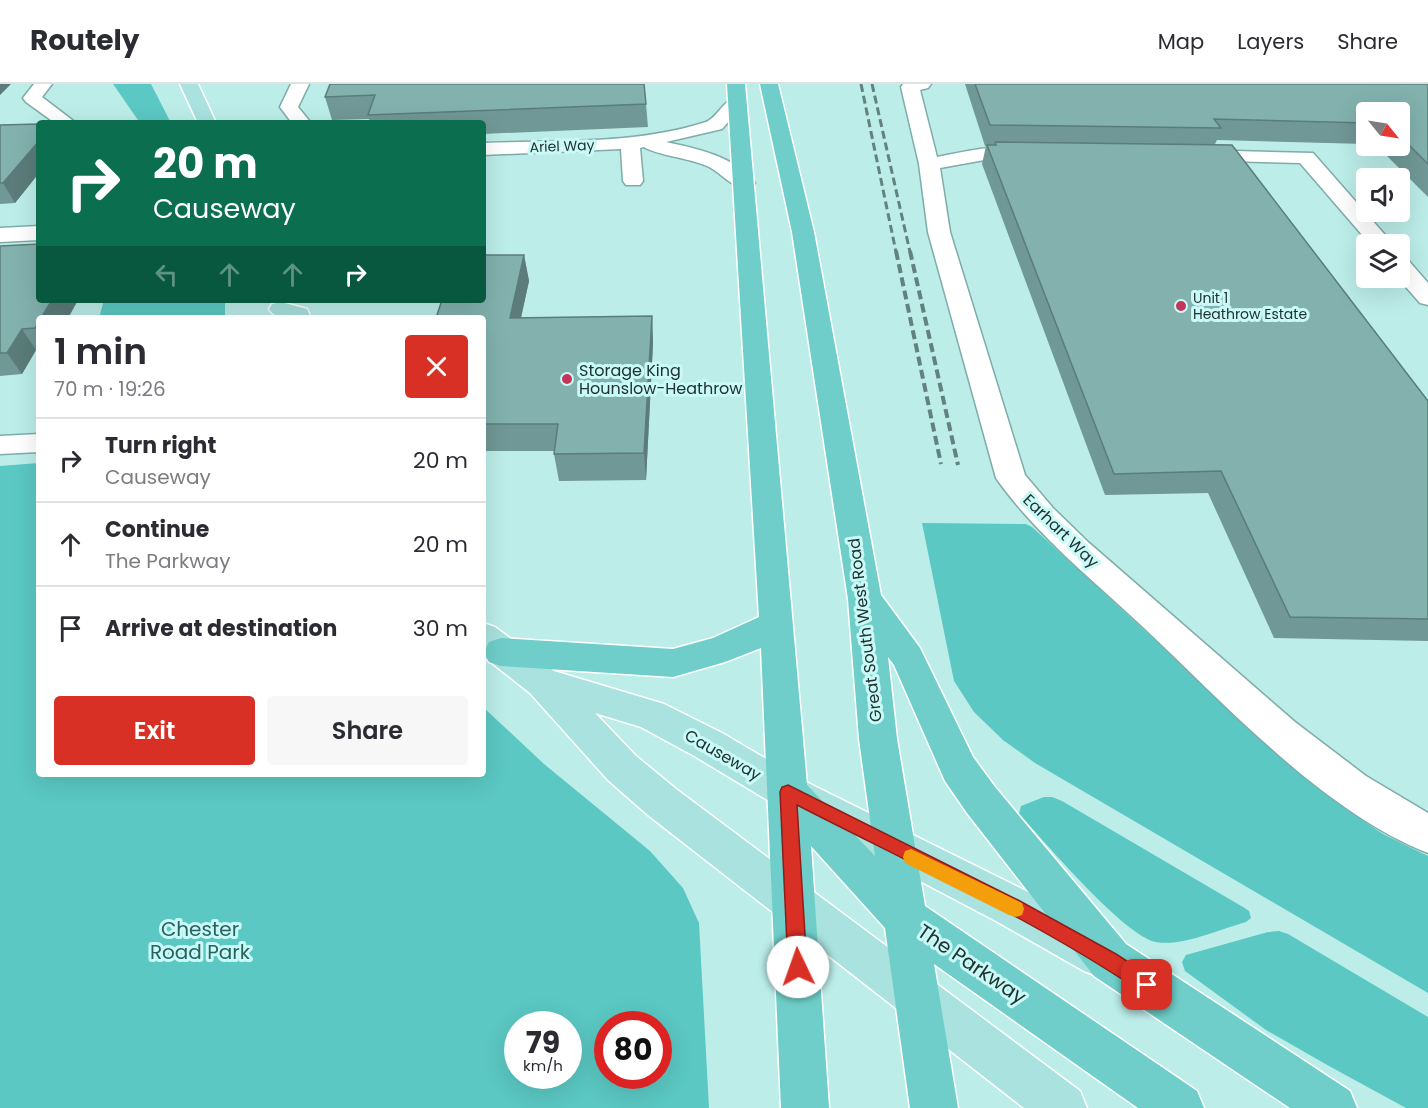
<!DOCTYPE html>
<html lang="en">
<head>
<meta charset="utf-8">
<style>
  :root { --surface:#fff; --page:#f7f7f7; --text:#2b2b33; --muted:#7c7c81; --line:#e1e1e2; --accent:#d93025 }
  body { margin:0; font-family:Poppins,sans-serif; background:var(--page); color:var(--text); height:100vh; display:flex; flex-direction:column; font-size:22px; white-space:nowrap }
  * { box-sizing:border-box; margin:0 }
  p { font-size:20px; color:var(--muted) }
  .icon { flex:none; width:33px; height:33px; fill:none; stroke:currentColor; stroke-width:2; stroke-linecap:round; stroke-linejoin:round }
  .map { position:relative; flex:1; overflow:hidden }
  .side { position:absolute; left:36px; top:231px; width:450px; height:462px; display:flex; flex-direction:column; background:var(--surface); border-radius:6px; box-shadow:0 6px 24px #0002 }
  .side>* { flex:none }
  .hud { position:absolute; left:36px; top:36px; width:450px; height:183px; border-radius:6px; box-shadow:0 6px 24px #0002; background:#0b6e4f; color:#fff; overflow:hidden }
  .needle { width:39px; rotate:120deg }
  .controls { position:absolute; left:1356px; top:18px; display:grid; gap:12px }
  .controls a { display:grid; place-items:center; width:54px; height:54px; border-radius:6px; background:var(--surface); box-shadow:0 6px 24px #0002; font-size:30px }
  .speed { position:absolute; left:504px; top:927px; display:flex; gap:12px; font-size:30px; font-weight:700; text-align:center }
  .speed>* { display:grid; place-content:center; width:78px; height:78px; border-radius:50%; background:var(--surface); box-shadow:0 6px 24px #0002; line-height:1 }
  .speed small { font-size:15px; font-weight:400 }
  .speed .limit { border:9px solid #d22; background:#fff; color:#111 }
  .pin { position:absolute; display:grid; place-items:center; width:51px; height:51px; color:#fff; margin:-26px; border-radius:12px; box-shadow:0 3px 9px #0006 }
  .me { position:absolute; width:66px; margin:-33px; rotate:357deg; stroke-linejoin:round; filter:drop-shadow(0 0 4px #0008) }
  .turn { display:flex; align-items:center; gap:21px; height:126px; padding:0 18px; font-size:27px }
  .turn .icon { width:78px; height:78px; stroke-width:2.5 }
  .turn b { display:block; font-size:42px; line-height:51px }
  .lanes { display:flex; align-items:center; height:57px; padding:0 18px; background:#0003; justify-content:center; gap:30px; direction:ltr }
  .lanes .off { opacity:.35 }
  .round { display:grid; place-items:center; flex:none; width:63px; height:63px; border-radius:6px; background:var(--page) }
  .summary { display:flex; align-items:center; justify-content:space-between; height:102px; padding:0 18px }
  h1 { font-size:36px; font-weight:600; line-height:45px }
  .cta { display:flex; gap:12px; margin-top:auto; padding:12px 18px }
  .cta a { flex:1; height:69px; border-radius:6px; background:var(--accent); color:#fff; font-size:24px; font-weight:600; line-height:69px; text-align:center }
  .cta a+a { background:var(--page); color:var(--text) }
  ul { padding:0; list-style:none }
  li { display:flex; align-items:center; gap:18px; height:84px; padding:0 18px; border-top:2px solid var(--line) }
  li div { flex:1 }
  li b { display:block; font-size:22px }
  li em { font-style:normal }
  header { display:flex; align-items:center; gap:36px; box-sizing:border-box; height:84px; padding:0 30px; background:var(--surface); border-bottom:2px solid var(--line) }
  header strong { font-size:28px }
  nav { display:flex; gap:33px; margin-inline-start:auto; font-size:21px }
  .map>svg:first-child { display:block }
</style>
</head>
<body>
<header>
<strong>Routely</strong>
<nav><a>Map</a><a>Layers</a><a>Share</a></nav>
</header>
<div class="map">
<svg width="1428" height="1024" viewBox="0 0 1428 1024">
  <rect width="100%" height="100%" fill="#bcede9"/>
  <path fill="#5bc8c3" fill-rule="evenodd" d="M113,0h38l20,39h-31z
    M104,216h121v18h-126z
    M39,379v311h444v-67l61,57 106,87 33,37 16,35 10,185h-709v-642zM568,940v52h-50v-52zM658,940v52h-50v-52z
    M922,439l104,1 6,3 242,222 72,60 37,25 45,22v137l-393,-230 -32,-23 -29,-28 -20,-31z
    M1044,713h8l10,4 181,106 6,4 2,7 -5,4c-25,7 -65,25 -90,20 -32,-6 -111,-100 -137,-128l2,-8z
    M1279,847l9,3 140,83v91h-22l-77,-42 -63,-36 -81,-59 -3,-9 4,-7 82,-23z"/>
  <g fill="none" stroke-linecap="round" stroke-linejoin="round">
    <g stroke="#7eaca9" stroke-width="3">
      <path id="minor" d="M34,0h18l-10,13 34,26h-21l-29,-21 -3,-4z
        M291,0h18l-11,23 13,16h-19l-12,-16z
        M903,0h28l-3,4 -8,2 17,67c32,-6 67,-15 99,-7l3,4 -3,4 -46,1 -50,9 10,64 75,243 28,33 35,34 207,180 71,54 62,37v40c-105,-41 -205,-151 -286,-227 -49,-46 -101,-87 -141,-141l-5,-7 -68,-246 -9,-68 -18,-77z
        M737,13l6,1 3,4 -24,27 -56,13c29,6 71,15 89,41l-3,4c-18,5 -29,-14 -45,-21 -18,-8 -51,-11 -63,-19l-4,1 3,33 -3,4h-14l-3,-4 -2,-32 -138,6v-12c73,-3 152,2 223,-21 12,-5 17,-22 31,-25z
        M1198,66l115,3 80,91h-23l-70,-81 -109,-3 -3,-4 3,-4z
        M39,142v14l-39,2v-14z
        M1400,174l8,2 20,23v22l-8,-2 -22,-25z
        M39,350v18l-39,2v-18z"/>
    </g>
    <g stroke="#fff" stroke-width="3">
      <path id="major" d="M180,0h18l18,39h-18z
        M281,218l26,7 4,9c-13,0 -34,4 -42,-9l3,-5z
        M483,539l12,4 59,44 110,33 58,29 80,47 224,111 90,48 6,16 -6,16 -16,6 -16,-6 -88,-50 -222,-117 -78,-47 -55,-30 -46,-14 41,43 40,33 404,302 7,17h-63l-376,-293 -40,-35 -78,-87 -47,-37z"/>
    </g>
    <g stroke="#fff" stroke-width="3">
      <path id="highway" d="M727,0h18l62,701 68,71 -16,-117 -11,-140 -56,-367 -32,-148h18l36,148 67,363 39,53 53,109 22,30 131,157 224,147 7,17h-67l-196,-132 -127,-163 -22,-32 -51,-116 -6,-8 9,82 28,167 272,185 7,17h-66l-204,-144 24,144h-48l-25,-180 -74,-82 18,262h-48l-20,-460 -36,14 -52,15 -172,-11 -12,-4 -5,-10 5,-10 12,-4 172,11 40,-11 46,-21z"/>
    </g>
    <use href="#minor" fill="#fff" fill-rule="evenodd"/>
    <use href="#major" fill="#a9e2df" fill-rule="evenodd"/>
    <use href="#highway" fill="#6fcec9" fill-rule="evenodd"/>
    <path stroke="#62817f" stroke-width="3" stroke-dasharray="8 4" stroke-linecap="butt" d="M861,0l35,168
      M872,0l38,168"/>
    <path stroke="#62817f" stroke-width="4" stroke-dasharray="9 4.5" stroke-linecap="butt" d="M896,167l45,213
      M910,167l48,214"/>
  </g>
  <path fill="#709896" d="M330,0l316,20 2,23 -165,7v-11h-113l-1,-4 -37,1 -7,-23z
    M965,0h463v113l-51,-51h23v-34h-34v32l-149,-4 -2,4 213,257v240l-154,-3 -66,-145 -103,2 -123,-331 4,-18h-1z
    M39,40v49l-24,30 -15,1v-79z
    M0,162l78,54 -10,18h-29v32h-3l-14,24 -22,2z
    M524,171l5,26 -8,37 131,-2 1,27 -7,137 -87,1 -5,-27 1,-3h-72v-133z"/>
  <path fill="#5b7c7a" d="M0,0h11l-11,11z
    M39,57v32l-24,30 -12,-20z
    M524,171l5,26 -14,63 -5,-26z
    M52,216h26l-10,18h-27z
    M652,232l1,27 -7,137 -2,-27z
    M39,238v11l-4,-5z
    M22,245l14,21 -14,24 -15,-21z"/>
  <path fill="#82b1ae" stroke="#5b7c7a" stroke-width="1.5" d="M330,0h314l2,20 -278,11 7,-20 -50,2z
    M975,0h453v80l-28,-28v-24h-34v11l-152,-4 7,9 -231,-3z
    M39,40v17l-36,42h-3v-58z
    M995,58l237,3 196,256v218l-138,-2 -69,-146 -107,3 -127,-329h9z
    M39,160v56h13l-11,18h-2v4l-4,6 -13,1 -15,24h-7v-107z
    M483,171h41l-14,63 142,-2 -8,137 -90,1 4,-30h-75v-106h-47l6,-18h41z"/>
  <path fill="#d93025" stroke="#8d1f18" stroke-width="1.5" d="M788,701l230,115 98,54 37,24 3,7 -3,6 -6,3 -7,-3c-107,-72 -228,-127 -343,-186l10,162 -3,6 -6,3 -7,-3 -3,-6 -8,-175 2,-5z"/>
  <path fill="#f59e0b" d="M911,765l111,54 2,6 -2,6 -6,2 -7,-2 -104,-52 -2,-6 2,-6z"/>
  <g fill="#c53559" stroke="#c9faf7" stroke-width="2">
    <circle cx="1181" cy="222" r="6"/>
    <circle cx="567" cy="295" r="6"/>
  </g>
  <g text-anchor="middle" dominant-baseline="central" stroke-width="6" stroke-linejoin="round" paint-order="stroke">
    <g font-size="14" fill="#203332" stroke="#c9faf7">
      <text transform="translate(562 62) rotate(-2)">Ariel Way</text>
    </g>
    <g font-size="14" fill="#203332" stroke="#c9faf7" text-anchor="start">
      <text x="1193" y="214">Unit 1<tspan x="1193" dy="16">Heathrow Estate</tspan></text>
    </g>
    <g font-size="16" fill="#203332" stroke="#c9faf7" text-anchor="start">
      <text x="579" y="286">Storage King<tspan x="579" dy="18">Hounslow-Heathrow</tspan></text>
    </g>
    <g font-size="16" fill="#203332" stroke="#c9faf7">
      <text transform="translate(1061 447) rotate(44)">Earhart Way</text>
      <text transform="translate(865 546) rotate(-97)">Great South West Road</text>
      <text transform="translate(723 671) rotate(30)">Causeway</text>
    </g>
    <g font-size="20" fill="#27625f" stroke="#c9faf7">
      <text x="200" y="845">Chester<tspan x="200" dy="23">Road Park</tspan></text>
    </g>
    <g font-size="20" fill="#203332" stroke="#c9faf7">
      <text transform="translate(972 880) rotate(34)">The Parkway</text>
    </g>
  </g>
</svg>
<div class="controls">
<a><svg class="needle" viewBox="-14 -14 28 28"><path d="M0-13l5 13h-10z" fill="#e53935"/><path d="M0 13l5-13h-10z" fill="#7c7c81"/></svg></a>
<a><svg class="icon" aria-label="sound" viewBox="0 0 24 24"><path d="M4 9h4l5-4v14l-5-4H4zM17 9q2 3 0 6"/></svg></a>
<a><svg class="icon" aria-label="layers" viewBox="0 0 24 24"><path d="M12 4l9 5-9 5-9-5zM3 14l9 5 9-5"/></svg></a>
</div>
<div class="speed"><div>79<small>km/h</small></div><div class="limit">80</div></div>
<div class="pin" style="left:1147px;top:901px;background:#d93025"><svg class="icon" aria-label="arrive" viewBox="0 0 24 24"><path d="M6 21V4h12l-3 4 3 4H6"/></svg></div>
<svg class="me" style="left:798px;top:883px" viewBox="-20 -20 40 40"><circle r="19" fill="#fff"/><path d="M0-13L10 11 0 6-10 11z" fill="#d93025"/></svg>
<div class="hud">
<div class="turn"><svg class="icon" aria-label="right" viewBox="0 0 24 24"><path d="M7 20v-9h11M14 6l5 5-5 5"/></svg><div><b>20 m</b>Causeway</div></div>
<div class="lanes"><svg class="icon off" aria-label="left" viewBox="0 0 24 24"><path d="M17 20v-9H6M10 6l-5 5 5 5"/></svg><svg class="icon off" aria-label="ahead" viewBox="0 0 24 24"><path d="M12 20V5M6 11l6-6 6 6"/></svg><svg class="icon off" aria-label="ahead" viewBox="0 0 24 24"><path d="M12 20V5M6 11l6-6 6 6"/></svg><svg class="icon" aria-label="right" viewBox="0 0 24 24"><path d="M7 20v-9h11M14 6l5 5-5 5"/></svg></div>
</div>
<section class="side">
<div class="summary"><div><h1>1 min</h1><p>70 m · 19:26</p></div><a class="round" style="background:#d93025;color:#fff"><svg class="icon" aria-label="close" viewBox="0 0 24 24"><path d="M6 6l12 12M18 6L6 18"/></svg></a></div>
<ul>
<li><svg class="icon" aria-label="right" viewBox="0 0 24 24"><path d="M7 20v-9h11M14 6l5 5-5 5"/></svg><div><b>Turn right</b><p>Causeway</p></div><em>20 m</em></li>
<li><svg class="icon" aria-label="ahead" viewBox="0 0 24 24"><path d="M12 20V5M6 11l6-6 6 6"/></svg><div><b>Continue</b><p>The Parkway</p></div><em>20 m</em></li>
<li><svg class="icon" aria-label="arrive" viewBox="0 0 24 24"><path d="M6 21V4h12l-3 4 3 4H6"/></svg><div><b>Arrive at destination</b></div><em>30 m</em></li>
</ul>
<div class="cta"><a>Exit</a><a>Share</a></div>
</section>
</div>
</body>
</html>
